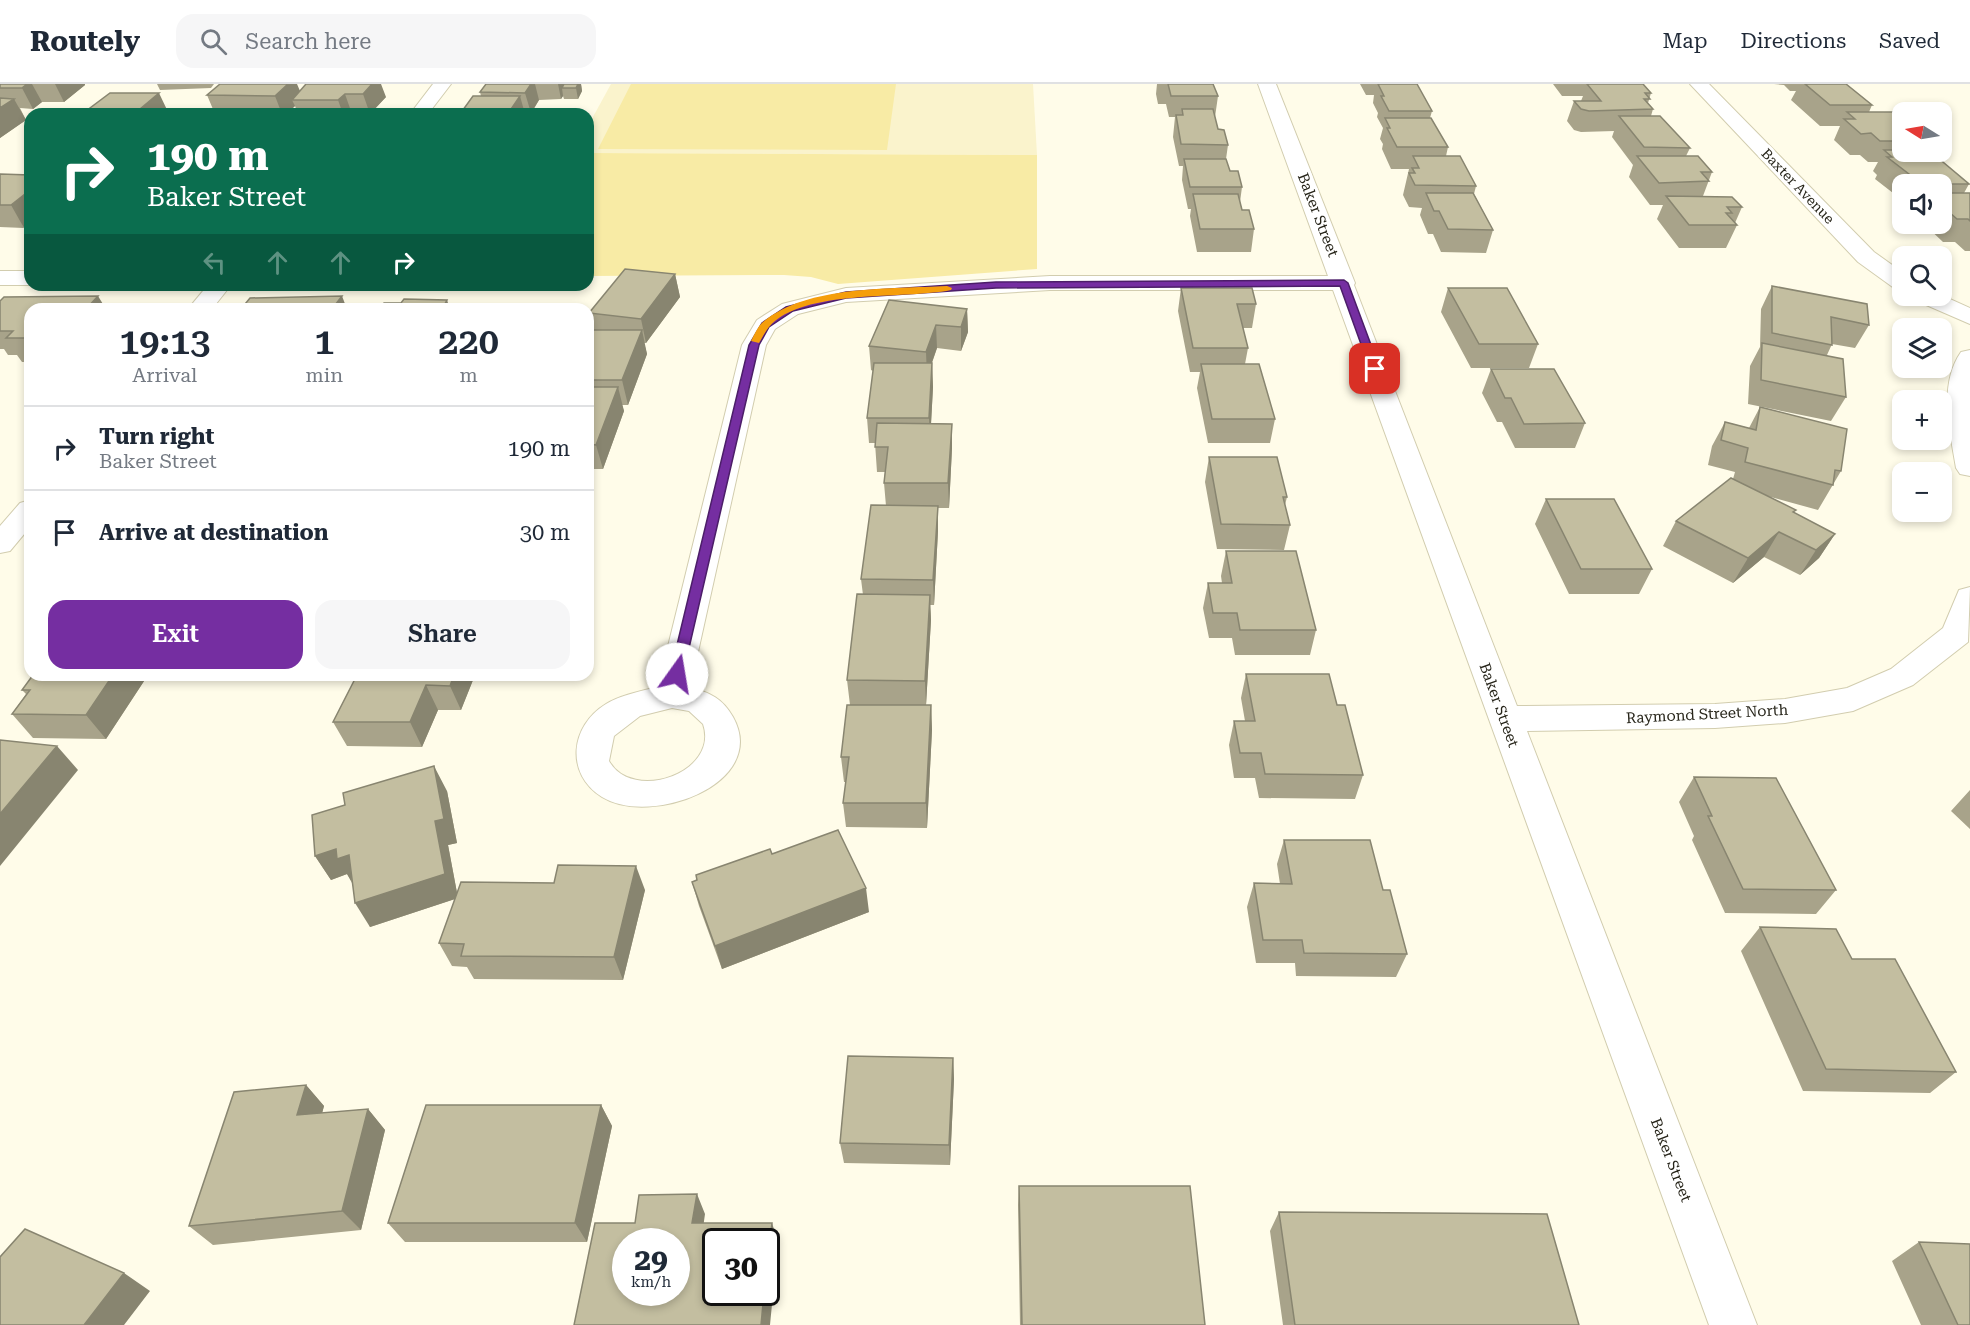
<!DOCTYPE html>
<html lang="en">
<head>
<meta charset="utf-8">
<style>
  :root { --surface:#fff; --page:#f6f6f7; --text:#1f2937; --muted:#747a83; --line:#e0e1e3; --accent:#752ea1 }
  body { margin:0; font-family:"Roboto Serif",serif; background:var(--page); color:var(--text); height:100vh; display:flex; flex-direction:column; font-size:22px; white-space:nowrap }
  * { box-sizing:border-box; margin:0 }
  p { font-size:20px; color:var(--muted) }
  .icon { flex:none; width:33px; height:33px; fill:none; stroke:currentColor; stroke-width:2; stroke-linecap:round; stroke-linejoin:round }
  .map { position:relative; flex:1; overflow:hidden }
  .details { position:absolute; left:24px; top:219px; width:570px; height:378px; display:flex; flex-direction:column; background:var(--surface); border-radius:18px; box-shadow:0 3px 9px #0003 }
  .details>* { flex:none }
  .banner { position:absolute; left:24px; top:24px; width:570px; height:183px; border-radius:18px; box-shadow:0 3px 9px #0003; background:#0b6e4f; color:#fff; overflow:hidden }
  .needle { width:39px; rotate:281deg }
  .tools { position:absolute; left:1892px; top:18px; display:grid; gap:12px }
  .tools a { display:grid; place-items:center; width:60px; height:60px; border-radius:12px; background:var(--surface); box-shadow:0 3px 9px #0003; font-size:30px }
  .speed { position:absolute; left:612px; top:1144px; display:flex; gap:12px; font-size:30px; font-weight:700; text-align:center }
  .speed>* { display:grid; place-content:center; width:78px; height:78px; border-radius:50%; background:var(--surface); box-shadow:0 3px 9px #0003; line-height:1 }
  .speed small { font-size:15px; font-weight:400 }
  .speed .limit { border:3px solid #111; border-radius:9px; background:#fff; color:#111 }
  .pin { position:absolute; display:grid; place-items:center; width:51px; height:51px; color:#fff; margin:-26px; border-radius:12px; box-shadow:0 3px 9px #0006 }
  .me { position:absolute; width:66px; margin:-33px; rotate:13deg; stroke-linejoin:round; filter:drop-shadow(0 0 4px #0008) }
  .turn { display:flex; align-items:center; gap:21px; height:126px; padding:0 24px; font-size:27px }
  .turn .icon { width:78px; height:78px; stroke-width:2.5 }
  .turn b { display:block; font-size:42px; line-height:51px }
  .lanes { display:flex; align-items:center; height:57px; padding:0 24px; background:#0003; justify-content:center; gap:30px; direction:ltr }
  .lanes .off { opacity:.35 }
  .eta { display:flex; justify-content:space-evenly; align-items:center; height:102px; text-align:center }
  .eta b { font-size:36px; font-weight:600; line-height:42px }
  .button { display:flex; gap:12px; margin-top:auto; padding:12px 24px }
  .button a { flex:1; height:69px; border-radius:18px; background:var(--accent); color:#fff; font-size:24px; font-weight:600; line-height:69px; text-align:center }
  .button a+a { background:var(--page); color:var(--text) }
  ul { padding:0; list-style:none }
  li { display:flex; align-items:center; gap:18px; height:84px; padding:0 24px; border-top:2px solid var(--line) }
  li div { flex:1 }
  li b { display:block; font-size:22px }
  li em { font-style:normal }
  header { display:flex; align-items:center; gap:36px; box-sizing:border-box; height:84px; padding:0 30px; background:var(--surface); border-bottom:2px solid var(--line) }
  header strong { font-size:28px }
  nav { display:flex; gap:33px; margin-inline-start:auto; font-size:21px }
  .search { width:420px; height:54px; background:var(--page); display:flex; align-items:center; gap:15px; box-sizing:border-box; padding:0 21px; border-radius:18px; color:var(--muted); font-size:22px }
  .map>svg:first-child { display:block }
</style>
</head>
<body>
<header>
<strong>Routely</strong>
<div class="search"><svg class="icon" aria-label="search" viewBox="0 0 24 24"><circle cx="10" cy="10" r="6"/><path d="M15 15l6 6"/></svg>Search here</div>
<nav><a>Map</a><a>Directions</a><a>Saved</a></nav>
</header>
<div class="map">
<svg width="1970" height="1241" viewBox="0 0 1970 1241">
  <rect width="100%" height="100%" fill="#fffce9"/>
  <path fill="#faf3cc" d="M611,0h422l4,71 -449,-2v-27z"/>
  <path fill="#f8eba5" d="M631,0h265l-9,66 -289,-1z
    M588,69l449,2v114l-199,15 -27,-7 -27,-2 -196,1z"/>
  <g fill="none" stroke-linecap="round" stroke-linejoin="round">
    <g stroke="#d2cdaf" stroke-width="2">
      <path id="minor" d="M433,0h18l-23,30h-18z
        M1258,0h18l79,199 -1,2 163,421 198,-2 70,-5 62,-11 44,-19 52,-41 16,-38 11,-3 -2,55 -55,43 -60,26 -68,12 -70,5 -188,3 230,594h-48l-376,-1035h-283l-204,12 -48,12 -23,15 -9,16 -76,343c20,4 33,11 43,29 37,67 -83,110 -131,80 -37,-23 -32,-71 4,-93 15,-9 35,-13 52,-17l84,-342 15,-25 25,-16 64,-16 204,-12h278zM672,624l17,3 14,13c17,49 -71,79 -94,37l5,-25 26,-20z
        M1690,0h19l165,168 28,20v18l-8,-2 -36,-26z
        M0,187h30v14h-30z
        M208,201h23l-19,24h-24z
        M1941,211l29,13v16l-53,-23 -3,-5z
        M1970,266v126l-10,-2 -4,-6c-6,-37 -18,-83 5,-116z
        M30,416v27l-20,24 -10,2v-27l20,-23z"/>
    </g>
    <use href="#minor" fill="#fff" fill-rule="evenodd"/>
  </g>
  <path fill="#a8a38a" d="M0,0h85v1l-21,17h-22l-9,7 -13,-1 6,12 -26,18z
    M157,0h57l-3,4 -51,2z
    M306,0l80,13 -16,17h-72l-3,-8 -9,8h-71l-8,-19 93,-4z
    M486,0h95l1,7 -4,8h-14l-1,-3 -2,3 -22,1 -7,12h1l1,2h-74l21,-18 -1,-4z
    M1157,0h56l5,12 -3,21 3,12 10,16 -2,14 4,12 12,16 -2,15 2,8 12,19 -3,23h-54l-7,-36 1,-7h-3l-6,-29 1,-14h-4l-6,-29 2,-20h-6l-3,-13h-8l-2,-10z
    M1360,0h57l15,27 -2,7 18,29 -2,9 30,30 -2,8 19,36 -7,23 -45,-1 -8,-18h-5l-8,-19 2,-7 -13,-1 -6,-12 6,-26h-18l-9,-20 1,-5 -3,-5 3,-11 -6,-11 1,-4 -5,-10 1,-8h-8z
    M1553,0h90l8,9 -3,10 5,6 -2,7 39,32 -4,8 26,16 -9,24 39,11 -7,16 2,2 -11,23h-47l-22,-29 6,-14h-13l-21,-28 4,-12 -21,-28 2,-6 -33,1 -7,-2 -7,-9 7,-20h7l2,-5h-21z
    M1774,0h72l26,21 -3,7h33v40l67,32 -5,9h6v58h-5l-10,-9h-12l-19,-18h17v-40h-39v16l-27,-21 2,-4 -4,-4 5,-9h-10l-8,-7h-10l-16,-15 6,-14h-20l-29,-26 5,-9h-6l-6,-6z
    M0,90l24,54 -24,-1z
    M675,190l5,23 -34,46h-2l3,11 -19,51h-6l2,6 -21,58h-15v-139h5l-4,-17z
    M1772,202l97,39 -14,23 -23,-4 -5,11 19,42 -15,24 -83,-17 2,-38 10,-19 1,-38z
    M1181,204l75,16 -4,24h-9l5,20 -3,16 30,55 -5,24h-62l-11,-55 3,-16h-10l-12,-61z
    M1448,204l90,56 -9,24h-58l-30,-56z
    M0,217l30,8v53h-8l-5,-7h-9l-4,-6h-4z
    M967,225l1,23 -7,19 -24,-3 -5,15 1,24 -2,36 21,1v24l-3,60h-11v23l-4,74h-4l1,15 -5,85h5l1,25 -5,98 -81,-1 -3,-24 3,-21h-2l-3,-25 9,-52 -3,-25 16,-85 -2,-16 25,-73 -2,-23 1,-11h-8l-2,-29h-6l-2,-25 6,-47 -2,-1 -2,-24z
    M1491,285l94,54 -10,25h-60l-13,-26h-5l-15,-29z
    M1760,323l81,64 -23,39 -51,-14 27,17 41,21 -16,24 -19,17 -36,-18 -31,26 -70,-37 13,-25 57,-42 2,-7 -27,-7 4,-19 13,-24 24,6z
    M1209,373l78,40 -2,8 5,20 -6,25 -67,-1 -12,-67z
    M1546,415l106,70 -13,25h-70l-34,-70z
    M1226,467l90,79 -6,25h-75l-3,-17h-23l-6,-30 5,-25h14l-1,-7z
    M1246,590l91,31 26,70 -8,24 -96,-1 -4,-20h-21l-5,-33 5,-24h11l-4,-23z
    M33,591h115l-42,64 -73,-1 -21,-24 14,-20 -4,-4z
    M357,591h118l-14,35h-23l-16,37 -75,-1 -14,-24z
    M1694,693l142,113 -20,24 -91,-1 -33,-73 2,-4 -15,-34z
    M1970,706v39l-19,-18z
    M447,707l10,52 -9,2 9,48 188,-3 -22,90 -149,-1 -7,-12 -15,-1 -13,-23 16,-44 -85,28 -17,-44 -6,-9 -16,6 -16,-24z
    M1284,756l99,50 24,64 -11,23 -100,-1 -1,-13h-39l-9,-56 7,-24 26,1 -3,-20z
    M772,770l97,58 -147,57 -23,-63 -7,-24z
    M1760,843l92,32 104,113 -26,21 -127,-2 -62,-140z
    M953,974l1,21 -4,86 -106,-2 -4,-20z
    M306,1001l18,21 -2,7 46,-4 17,21 -24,100 -148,15 -24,-19z
    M601,1021l11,21 -25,116h-182l-17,-19z
    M1019,1102l186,139h-185l-2,-120z
    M1279,1128l300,113h-296l-13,-94z
    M1919,1158l51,83h-49l-29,-64z"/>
  <path fill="#888570" d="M27,0h5l10,18 -9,7 -11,-21z
    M55,0h30v1l-21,17z
    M288,0h9l6,14 -11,2 3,6 -9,8h-4l-7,-18z
    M372,0h9l5,13 -16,17 -7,-20z
    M531,0h4l4,16 -8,13 -6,-20z
    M558,0h6l-2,4 1,8 -2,3z
    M578,0h3l1,7 -4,8 -2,-11z
    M159,9l10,21h-35z
    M345,10l7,20h-9l-5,-14z
    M520,12l5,18 -16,-2z
    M14,15l12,21 -26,18v-30z
    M30,106v33l-6,5 -13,-23z
    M675,190l5,23 -34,46 -5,-24z
    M98,212l8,13h-20z
    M342,212l5,13h-15z
    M447,216l3,9h-8z
    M967,225l1,23 -7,19v-24z
    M936,241l1,23 -10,28 -1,-24z
    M642,246l5,24 -19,51 -6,-25z
    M932,279l1,24 -3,56 -1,-25z
    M618,303l6,24 -21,58 -7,-24z
    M952,340v24l-3,60 -1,-25z
    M938,422v25l-4,74 -1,-25z
    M1779,448l-15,25 -31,26 15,-25z
    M1835,450l-16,24 -19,17 16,-25z
    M930,511l1,25 -5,85 -1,-24z
    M113,591h35l-42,64 -20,-24z
    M454,591h21l-14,35 -11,-24z
    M426,601l12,25 -16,37 -12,-25z
    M931,621l1,25 -5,98 -1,-25z
    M57,662l21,24 -78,96v-52z
    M434,682l13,25 10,52 -9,2 10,53 -88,29 -15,-24 80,-82z
    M336,765l13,6 3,28 -5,-9 -16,6 -16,-24z
    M636,782l9,24 -22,90 -9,-23z
    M866,804l3,24 -147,57 -7,-23z
    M953,974l1,21 -4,86 -1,-20z
    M306,1001l18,21 -8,30 -19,-21z
    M601,1021l11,21 -25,116 -12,-19z
    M368,1025l17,21 -24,100 -19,-19z
    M697,1110l8,20 -4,28 -9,-19z
    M772,1139l6,19 -8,83h-9l3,-32h2v-21z
    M124,1189l26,18 -26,34h-40z"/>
  <path fill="#c3bea0" stroke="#888570" stroke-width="1.5" fill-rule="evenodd" d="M0,0h27l-5,4h-22z
    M220,0h68l-13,12 -68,-1z
    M306,0h66l-9,10h-18l-7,6h-46z
    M486,0h45l-6,9 -45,-1z
    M564,0h14l-2,4h-14z
    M1168,0h45l5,12h-47z
    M1378,0h39l15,27h-43l-8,-15h3z
    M1587,0h56l8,9h-6l5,6h-6l9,10 -64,2 -8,-2 -7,-8h27z
    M1805,0h41l26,21h-42z
    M110,9h49l-25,21h-52z
    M473,12h47l-11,16h24l-1,2h-72z
    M0,14l14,1 -14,9z
    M1182,25h31l5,20 6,1 4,15 -47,-1 -5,-29h7z
    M1847,28h65h-10v29h-22l-9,-8 -10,1 -17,-15h11z
    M1619,32h41l30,32 -46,-1z
    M1385,34h46l17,29h-51l-10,-19h3z
    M1884,66h18v2h29l38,32h-47l-35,-27h5z
    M1413,72h47l16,30 -61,-1 -6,-12h6l-3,-5h7z
    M1637,72h61l14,16h-11l8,9 -50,2z
    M1184,75h42l4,12h8l4,16h-52z
    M0,90l30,1v15l-19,15h-11z
    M1426,109h47l20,37 -45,-1 -9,-18h-5z
    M1941,109h29v28l-2,-2h-11l-16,-14v-4h7l-7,-6z
    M1193,110h45l4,16h7l5,19h-54z
    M1666,112l66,1 10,10h-15l5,6h-6l11,12h-48z
    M625,185l50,5 -34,45 -52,-6z
    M1772,202l95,18 2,21 -38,-8 1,28 -60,-12z
    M1181,204h71l4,16h-19l11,44h-55z
    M1448,204h59l31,56h-59z
    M98,212l-12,13h-56v29h-24l7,-7h-13v-30l4,-4z
    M342,212l-10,13h-91l9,-11z
    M404,215l43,1 -5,9h-62l4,-6h17z
    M889,216l78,9 -6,18 -25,-2 -10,27 -57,-6z
    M588,246h54l-20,50h-34z
    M1762,259l81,16 3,38 -85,-17z
    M874,279h58l-3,55h-62z
    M1201,280h58l16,55h-63z
    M1491,285h63l31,54 -61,1 -13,-26h-6z
    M588,303h30l-22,58 -8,-1z
    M1760,323l87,22 -6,42 -6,-1 -2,15 -88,-23 3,-14 -27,-8 4,-18 31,8z
    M877,339l75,1 -4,59h-64l4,-36h-13z
    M1209,373h68l10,40h-4l7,28 -69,-1z
    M1731,394l65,32 -3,2 42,22 -19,16 -37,-18 -31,26 -72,-37z
    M1546,415h68l38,70h-71z
    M871,421l67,1 -5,74 -72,-1z
    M1226,467h70l20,79h-76l-3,-17h-24l-5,-30h24z
    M857,510l73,1 -5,86 -78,-1z
    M1246,590h83l8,31h8l18,70 -98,-1 -4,-21h-21l-6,-32h21z
    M33,591h80l-27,40 -74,-1 18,-24h-8z
    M357,591h97l-4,11 -24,-1 -16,37h-77z
    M847,621h84l-5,98h-83l6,-46h-8z
    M0,656l57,6 -57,68z
    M434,682l10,53 -9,2 10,53 -90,29 -6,-48 -12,4 -1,-10 -21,7 -3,-41 33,-10 -2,-12z
    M1694,693l82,1 60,112 -93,-1 -35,-73h4z
    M838,746l28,58 -151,58 -23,-64 5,-2 -1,-5 74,-26 2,5z
    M1284,756h86l13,50h7l17,64 -103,-1 -2,-13h-39l-9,-57 38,1z
    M558,781l78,1 -22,91 -153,-1 3,-12 -25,-1 22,-61 93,1z
    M1760,843l76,2 16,30h43l61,113 -130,-3z
    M848,972l105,2 -4,87 -109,-2z
    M306,1001l-9,30 71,-6 -26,102 -153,15 45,-134z
    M426,1021h175l-26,118h-187z
    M1019,1102h171l15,139h-183z
    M697,1110l-5,29h80l-6,49v-30h-50v51h48l-3,32h-187l21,-102h40l4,-28zM626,1158h50v51h-50z
    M1279,1128l268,2 32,111h-284z
    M25,1145l99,44 -40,52h-84v-68z
    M1919,1158l51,2v81h-12z"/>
  <path fill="#752ea1" stroke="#4c1e69" stroke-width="1.5" d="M1344,196l4,3 32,86 -1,2 -9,-2 -30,-83 -344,2 -150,10 -53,13 -24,16 -10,18 -76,329 -1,4h-10l-2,-4 79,-329 13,-22 24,-16 60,-15 150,-10z"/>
  <path fill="#f59e0b" d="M947,202l5,2 -1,2c-48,10 -148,-2 -182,37 -4,5 -7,11 -10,16l-8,-2c3,-6 7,-15 12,-19 44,-37 129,-33 184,-36z"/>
  <g text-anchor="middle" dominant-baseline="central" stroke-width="6" stroke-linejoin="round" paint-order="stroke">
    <g font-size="14" fill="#27251a" stroke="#fff">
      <text transform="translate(1798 102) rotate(46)">Baxter Avenue</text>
    </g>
    <g font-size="15" fill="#27251a" stroke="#fff">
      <text transform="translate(1318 131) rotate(69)">Baker Street</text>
      <text transform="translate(1499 621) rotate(70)">Baker Street</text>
      <text transform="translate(1707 630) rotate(-3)">Raymond Street North</text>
      <text transform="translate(1671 1076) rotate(69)">Baker Street</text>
    </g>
  </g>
</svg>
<div class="tools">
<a><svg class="needle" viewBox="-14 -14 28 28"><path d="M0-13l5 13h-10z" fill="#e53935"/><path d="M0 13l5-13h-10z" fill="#747a83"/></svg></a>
<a><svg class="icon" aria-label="sound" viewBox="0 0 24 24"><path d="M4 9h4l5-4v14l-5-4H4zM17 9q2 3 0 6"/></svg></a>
<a><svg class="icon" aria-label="search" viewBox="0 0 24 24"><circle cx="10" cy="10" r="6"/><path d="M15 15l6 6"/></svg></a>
<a><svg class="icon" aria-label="layers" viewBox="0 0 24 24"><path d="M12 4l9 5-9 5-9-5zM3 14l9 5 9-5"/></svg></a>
<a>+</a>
<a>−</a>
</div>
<div class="speed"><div>29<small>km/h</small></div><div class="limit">30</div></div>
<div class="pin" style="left:1375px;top:285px;background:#d93025"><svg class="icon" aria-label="arrive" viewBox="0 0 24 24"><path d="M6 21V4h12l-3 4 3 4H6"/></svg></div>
<svg class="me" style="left:677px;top:590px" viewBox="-20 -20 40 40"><circle r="19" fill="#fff"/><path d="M0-13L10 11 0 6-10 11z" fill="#752ea1"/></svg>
<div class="banner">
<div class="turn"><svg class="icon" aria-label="right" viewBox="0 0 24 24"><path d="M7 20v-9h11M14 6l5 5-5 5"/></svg><div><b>190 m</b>Baker Street</div></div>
<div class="lanes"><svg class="icon off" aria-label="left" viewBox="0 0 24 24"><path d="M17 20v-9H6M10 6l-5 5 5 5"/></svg><svg class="icon off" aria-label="ahead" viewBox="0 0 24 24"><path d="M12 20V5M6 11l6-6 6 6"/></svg><svg class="icon off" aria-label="ahead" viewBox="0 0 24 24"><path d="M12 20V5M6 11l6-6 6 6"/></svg><svg class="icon" aria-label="right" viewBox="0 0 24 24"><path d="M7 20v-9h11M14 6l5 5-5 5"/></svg></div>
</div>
<section class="details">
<div class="eta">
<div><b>19:13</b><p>Arrival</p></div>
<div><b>1</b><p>min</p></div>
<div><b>220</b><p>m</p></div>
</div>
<ul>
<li><svg class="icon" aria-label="right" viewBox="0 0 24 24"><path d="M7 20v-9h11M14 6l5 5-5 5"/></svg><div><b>Turn right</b><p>Baker Street</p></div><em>190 m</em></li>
<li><svg class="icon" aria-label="arrive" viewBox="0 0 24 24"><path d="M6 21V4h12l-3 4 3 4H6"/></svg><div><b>Arrive at destination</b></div><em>30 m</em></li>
</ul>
<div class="button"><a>Exit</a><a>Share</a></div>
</section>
</div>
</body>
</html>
